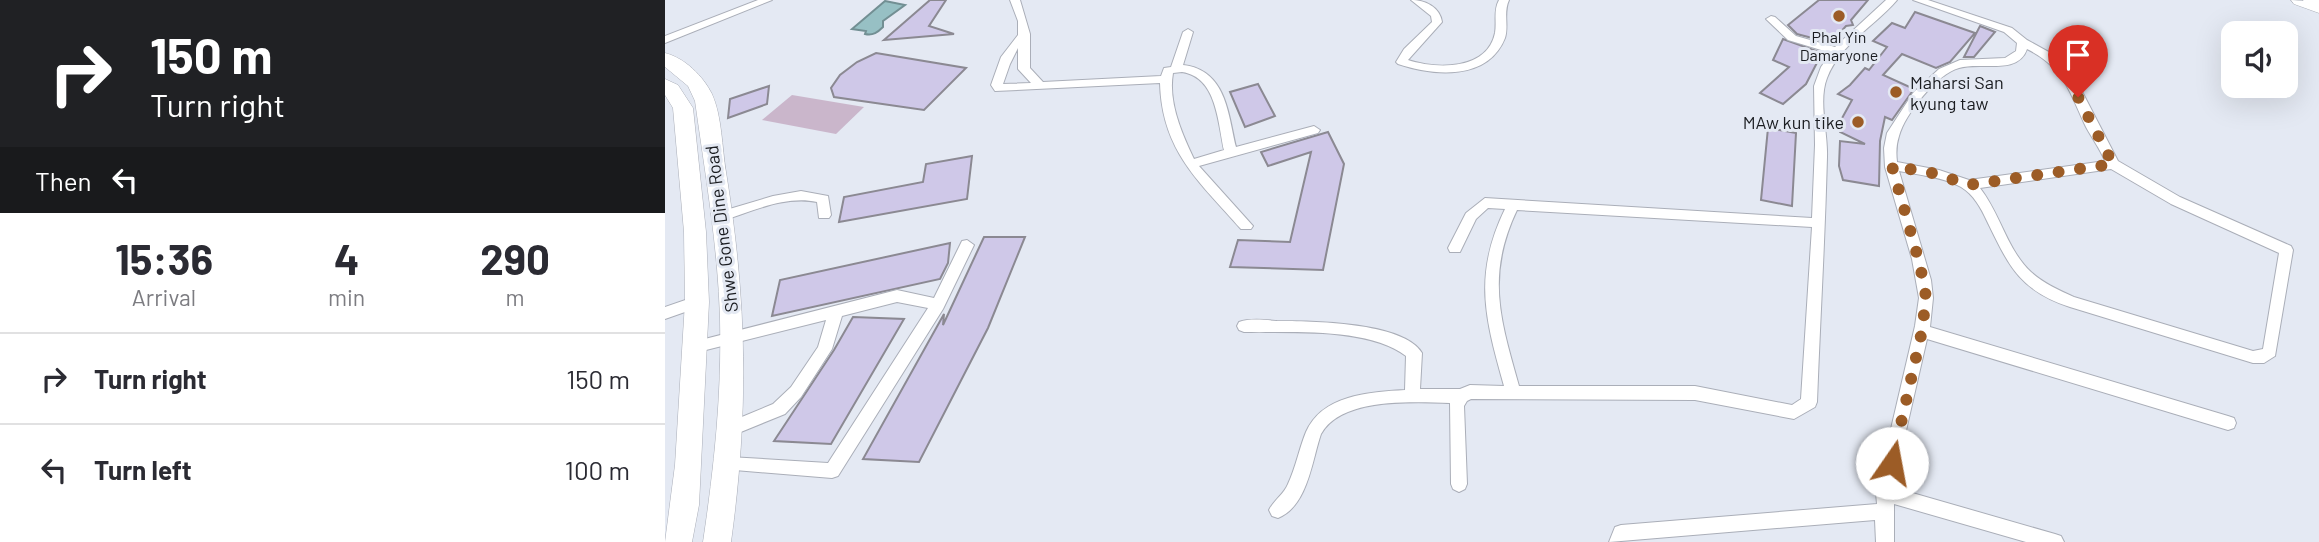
<!DOCTYPE html>
<html lang="en">
<head>
<meta charset="utf-8">
<style>
  :root { --surface:#fff; --page:#f2f2f3; --text:#2b2b33; --muted:#7c7c81; --line:#e1e1e2 }
  body { margin:0; font-family:Barlow,sans-serif; background:var(--page); color:var(--text); height:100vh; display:flex; flex-direction:column; font-size:26px; white-space:nowrap }
  * { box-sizing:border-box; margin:0 }
  p { font-size:23px; color:var(--muted) }
  .icon { flex:none; width:38px; height:38px; fill:none; stroke:currentColor; stroke-width:2; stroke-linecap:round; stroke-linejoin:round }
  .map { position:relative; flex:1; overflow:hidden }
  .details { display:flex; flex-direction:column; background:var(--surface); width:665px }
  .details>* { flex:none }
  .hud { background:#202124; color:#fff; overflow:hidden }
  .fabs { position:absolute; left:1556px; top:21px; display:grid; gap:14px }
  .fabs a { display:grid; place-items:center; width:77px; height:77px; border-radius:14px; background:var(--surface); box-shadow:0 7px 28px #0002; font-size:35px }
  .pin { position:absolute; display:grid; place-items:center; width:60px; height:60px; color:#fff; margin:-72px -30px; border-radius:50% 50% 50% 0; rotate:-45deg; box-shadow:0 0 7px #0007 }
  .pin .icon { rotate:45deg }
  .me { position:absolute; width:77px; margin:-38px; rotate:12deg; stroke-linejoin:round; filter:drop-shadow(0 0 5px #0008) }
  .turn { display:flex; align-items:center; gap:24px; height:147px; padding:0 35px; font-size:32px }
  .turn .icon { width:91px; height:91px; stroke-width:2.5 }
  .turn b { display:block; font-size:49px; line-height:60px }
  .then { display:flex; align-items:center; height:66px; padding:0 35px; background:#0003; gap:14px; font-size:26px }
  .eta { display:flex; justify-content:space-evenly; align-items:center; height:119px; text-align:center }
  .eta b { font-size:42px; font-weight:700; line-height:49px }
  ul { padding:0; list-style:none }
  li { display:flex; align-items:center; gap:21px; height:91px; padding:0 35px; border-top:2px solid var(--line) }
  li div { flex:1 }
  li b { display:block; font-size:26px }
  li em { font-style:normal }
  main { display:flex; flex:1; min-height:0 }
  .map>svg:first-child { display:block }
</style>
</head>
<body>
<main>
<section class="details">
<div class="hud">
<div class="turn"><svg class="icon" aria-label="right" viewBox="0 0 24 24"><path d="M7 20v-9h11M14 6l5 5-5 5"/></svg><div><b>150 m</b>Turn right</div></div>
<div class="then">Then<svg class="icon" aria-label="left" viewBox="0 0 24 24"><path d="M17 20v-9H6M10 6l-5 5 5 5"/></svg></div>
</div>
<div class="eta">
<div><b>15:36</b><p>Arrival</p></div>
<div><b>4</b><p>min</p></div>
<div><b>290</b><p>m</p></div>
</div>
<ul>
<li><svg class="icon" aria-label="right" viewBox="0 0 24 24"><path d="M7 20v-9h11M14 6l5 5-5 5"/></svg><div><b>Turn right</b></div><em>150 m</em></li>
<li><svg class="icon" aria-label="left" viewBox="0 0 24 24"><path d="M17 20v-9H6M10 6l-5 5 5 5"/></svg><div><b>Turn left</b></div><em>100 m</em></li>
</ul>
</section>
<div class="map">
<svg width="1654" height="542" viewBox="0 0 1654 542">
  <rect width="100%" height="100%" fill="#e4e9f3"/>
  <path fill="#cab6cb" d="M127,95l72,12 -28,27 -74,-14z"/>
  <path fill="#97c0c4" stroke="#728f93" stroke-width="2" d="M220,1l20,4 -22,16v6c-5,5 -10,9 -18,7l1,-3 -14,-2z"/>
  <path fill="#cfc8e8" stroke="#8b8992" stroke-width="2" d="M265,0h16l-17,26 25,8 -70,6z
    M1154,0h49l-17,20 2,5 -7,1 -15,17 -34,-9 -9,-9z
    M1250,12l60,21 -25,29 -14,6 -34,-14 -19,21 31,14 -22,31 -7,-3 -5,24 -1,45 -36,-6 -4,-14 1,-25 25,3 -25,-12 1,-12 11,-20 -14,-6 12,-9 15,-17 4,2 18,-23 -14,-6 19,-18 13,5z
    M1315,26l15,6 -21,25h-10z
    M1118,39l39,14 -16,31 -23,20 -23,-11 29,-26 -16,-7z
    M211,53l90,15 -42,42 -90,-13 -3,-9 9,-13 17,-13z
    M593,84l17,32 -30,11 -15,-35z
    M104,86l-2,18 -39,14 2,-19z
    M1103,128l28,5 -4,73 -31,-6z
    M663,132l16,32 -21,106 -93,-3 8,-27 52,2 21,-90 -43,14 -7,-14z
    M307,156l-5,43 -128,23 5,-25 79,-15 3,-18z
    M319,237h41l-37,91 -69,134 -56,-3 81,-145 -1,11z
    M285,243l-2,20 -8,16 -168,37 8,-36z
    M188,317l51,2 -73,125 -57,-3 60,-91z"/>
  <g fill="none" stroke-linecap="round" stroke-linejoin="round">
    <g stroke="#aaaeb8" stroke-width="2">
      <path id="minor" d="M93,0h14l-107,43v-7z
        M345,0h10l10,34v34l13,14 118,-6 3,-8 7,-1 12,-35 5,-3 5,3 -10,33c43,5 45,48 53,82l78,-21 6,4 -2,3 -119,33 54,60 -2,3h-10c-41,-47 -79,-77 -81,-146l-165,8 -4,-6 10,-28 17,-22v-14zM353,48v21l13,14 -28,1 7,-20zM517,72c35,5 36,51 42,78l-30,9 -1,-2c-12,-25 -25,-56 -20,-84z
        M746,0c14,0 29,7 31,22l-34,38c28,9 79,11 87,-27 2,-12 -2,-22 4,-33h10c-6,13 0,25 -4,38 -17,43 -71,38 -107,26l-2,-2 8,-13 28,-27 -1,-6z
        M1221,0h11c-23,27 -57,44 -70,78 -9,23 1,54 0,79 -2,82 -7,163 -10,245l-2,5 -21,12 -99,-19 -224,-1 -4,2 -3,5 3,78 -2,5 -6,3 -6,-3 -2,-5 -1,-81c-36,-1 -109,-6 -129,31 -9,26 -13,72 -43,84l-6,-2 -3,-6c5,-10 15,-16 19,-26 8,-17 11,-35 18,-52 16,-37 63,-40 99,-42l1,-34c-38,-29 -115,-23 -162,-24l-5,-2 -2,-4 2,-4c11,-4 26,-2 38,-1 33,0 127,1 145,32l-2,36h40l10,-4 34,1c-19,-68 -31,-111 1,-177l-17,-1 -12,11 -16,33h-10l-2,-4 18,-35 19,-15 327,20 3,-73 -1,-59 7,-19 10,-14 -43,-13 -22,-21 5,-3 4,1 21,19 39,11zM852,210l295,17 -11,172 -9,6 -97,-19h-176c-19,-67 -33,-111 -2,-176z
        M1248,0h15l84,28 15,12 29,16 18,20 44,85 62,36 111,49 2,4 -18,106 -11,7h-11l-183,-56c-51,-17 -61,-41 -83,-86 -6,-13 -13,-26 -26,-34 -18,-10 -42,-12 -62,-16l32,109 2,18 -3,29 298,89 6,2 2,5 -2,5 -6,2 -301,-91 -25,109 -7,40 160,46 6,2 3,6h-38l-132,-38v38h-18l-1,-22 -266,22 6,-15 6,-2 256,-21 -1,-11 39,-167 4,-28 -7,-39 -27,-92 -1,-19 3,-15 26,-40 26,-24 21,-9 45,-2 11,-7 1,-8 -13,-11zM1362,49c38,19 42,42 59,78 6,11 14,22 19,34l-136,19 -30,-10 -42,-8c-1,-9 -1,-17 2,-26 6,-22 38,-62 60,-68 21,-7 59,8 68,-19zM1446,169l60,35 108,49 -16,96 -10,2 -179,-54c-15,-7 -31,-14 -43,-25 -24,-22 -31,-59 -51,-84z
        M1638,0h16v5l-15,-3z
        M136,191l27,5 3,19 -2,3h-10l-2,-16c-32,-7 -66,10 -96,19l-7,-5 2,-3 57,-17z
        M302,240l7,5 -31,64 -105,167 -6,2 -109,-9 -2,-5 2,-5 6,-2 99,6 100,-155 -31,-6 -55,14 -10,33 -31,48 -16,17 -54,22 -6,-2 -2,-5 2,-5 48,-20 18,-17 27,-40 8,-27 -132,33 -5,-2 -2,-4 2,-4 208,-53 37,8 28,-57z
        M32,296l5,2 2,4 -2,4 -37,13v-12z"/>
    </g>
    <g stroke="#aaaeb8" stroke-width="1">
      <path id="primary" d="M1626,0l28,2v11l-25,-9z
        M0,53c20,5 38,23 47,41 10,22 10,54 14,78 21,129 23,240 5,370h-28c11,-74 19,-148 17,-223 -2,-73 -15,-146 -25,-218l-7,-15 -23,-19z
        M0,79l13,6 15,23 13,124 3,70 -10,203 -7,37h-27l10,-77 10,-163 -1,-70 -11,-124 -8,-13z"/>
    </g>
    <use href="#minor" fill="#fff" fill-rule="evenodd"/>
    <use href="#primary" fill="#fff" fill-rule="evenodd"/>
  </g>
  <g fill="none" stroke-linecap="round" stroke-linejoin="round">
    <path stroke="#9c5c26" stroke-width="12" stroke-dasharray="0 21.6" d="M1227,463l30,-132 4,-34 -6,-32 -28,-99 45,8 31,11 145,-21 -35,-67"/>
  </g>
  <g fill="#9c5c26" stroke="#e4e9f3" stroke-width="2.5">
    <circle cx="1174" cy="16" r="7"/>
    <circle cx="1231" cy="92" r="7"/>
    <circle cx="1193" cy="122" r="7"/>
  </g>
  <g text-anchor="middle" dominant-baseline="central" stroke-width="6" stroke-linejoin="round" paint-order="stroke">
    <g font-size="16" fill="#1a1c20" stroke="#e4e9f3">
      <text x="1174" y="36">Phal Yin<tspan x="1174" dy="18">Damaryone</tspan></text>
    </g>
    <g font-size="18" fill="#1a1c20" stroke="#e4e9f3" text-anchor="start">
      <text x="1245" y="82">Maharsi San<tspan x="1245" dy="21">kyung taw</tspan></text>
      <text x="1179" y="122" text-anchor="end">MAw kun tike</text>
    </g>
    <g font-size="18" fill="#1a1c20" stroke="#e4e9f3">
      <text transform="translate(56 229) rotate(-97)">Shwe Gone Dine Road</text>
    </g>
  </g>
</svg>
<div class="fabs">
<a><svg class="icon" aria-label="sound" viewBox="0 0 24 24"><path d="M4 9h4l5-4v14l-5-4H4zM17 9q2 3 0 6"/></svg></a>
</div>
<div class="pin" style="left:1413px;top:97px;background:#d93025"><svg class="icon" aria-label="arrive" viewBox="0 0 24 24"><path d="M6 21V4h12l-3 4 3 4H6"/></svg></div>
<svg class="me" style="left:1227px;top:463px" viewBox="-20 -20 40 40"><circle r="19" fill="#fff"/><path d="M0-13L10 11 0 6-10 11z" fill="#9c5c26"/></svg>
</div>
</main>
</body>
</html>
